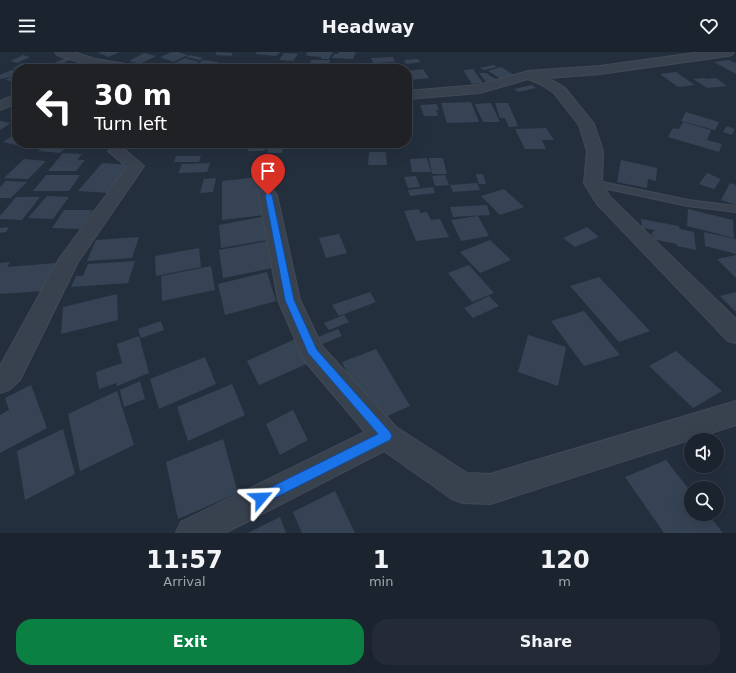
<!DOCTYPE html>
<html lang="en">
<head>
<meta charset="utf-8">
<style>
  :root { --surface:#1b232e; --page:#242b36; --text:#f1f3f6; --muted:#a0a4aa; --line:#39404a; --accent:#0b8043 }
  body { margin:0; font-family:"DejaVu Sans",sans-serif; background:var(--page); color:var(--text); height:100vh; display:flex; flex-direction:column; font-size:15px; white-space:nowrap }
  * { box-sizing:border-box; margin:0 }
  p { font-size:13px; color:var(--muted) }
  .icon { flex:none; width:22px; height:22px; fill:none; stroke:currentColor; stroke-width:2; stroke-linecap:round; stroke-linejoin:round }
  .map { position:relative; height:481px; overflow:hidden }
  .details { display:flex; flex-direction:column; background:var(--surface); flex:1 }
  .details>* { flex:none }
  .guide { position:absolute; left:12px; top:12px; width:400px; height:84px; border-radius:16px; box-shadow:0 4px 16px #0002,0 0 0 1px var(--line); background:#202124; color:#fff; overflow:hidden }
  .controls { position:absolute; left:684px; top:381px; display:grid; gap:8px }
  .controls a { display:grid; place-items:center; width:40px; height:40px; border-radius:50%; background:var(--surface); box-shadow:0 4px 16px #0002,0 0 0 1px var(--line); font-size:20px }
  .pin { position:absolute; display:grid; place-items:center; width:34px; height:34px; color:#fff; margin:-41px -17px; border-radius:50% 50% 50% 0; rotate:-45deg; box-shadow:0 0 4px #0007 }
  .pin .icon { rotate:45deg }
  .me { position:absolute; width:44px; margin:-22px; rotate:64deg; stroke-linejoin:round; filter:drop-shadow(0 0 3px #0008) }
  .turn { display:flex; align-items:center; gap:14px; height:84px; padding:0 16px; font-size:18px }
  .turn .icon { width:52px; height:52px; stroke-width:2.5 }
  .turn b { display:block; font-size:28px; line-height:34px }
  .eta { display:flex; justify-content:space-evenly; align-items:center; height:68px; text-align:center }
  .eta b { font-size:24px; font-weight:600; line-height:28px }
  .action { display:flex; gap:8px; margin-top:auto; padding:8px 16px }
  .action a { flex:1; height:46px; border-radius:16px; background:var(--accent); color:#fff; font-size:16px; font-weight:600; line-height:46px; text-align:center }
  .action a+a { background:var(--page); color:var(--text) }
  header { display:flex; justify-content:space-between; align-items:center; height:52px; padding:0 16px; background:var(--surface); font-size:18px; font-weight:600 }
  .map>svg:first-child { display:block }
</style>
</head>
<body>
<header><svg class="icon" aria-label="menu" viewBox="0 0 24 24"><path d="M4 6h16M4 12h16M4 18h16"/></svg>Headway<svg class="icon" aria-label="heart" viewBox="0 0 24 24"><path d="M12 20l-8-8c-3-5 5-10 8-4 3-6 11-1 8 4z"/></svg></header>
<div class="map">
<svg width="736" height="481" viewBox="0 0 736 481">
  <rect width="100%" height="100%" fill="#242f3e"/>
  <path fill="#364354" d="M101,0h19l-11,5 -11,-4z
    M172,0h6l10,3 -15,7 -13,-5z
    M217,0l16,1 -2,3 -16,-1z
    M257,0h23l-4,4 -21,-2z
    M307,0h26l-4,7h-8v-2l-12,-1 -3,-1z
    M339,0h17l-3,7 -21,-1 2,-4h4z
    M144,1l12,3 -16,8 -11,-3z
    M284,1l14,1 -5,7 -14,-1z
    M23,3l7,2 -13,6 -7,-2z
    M190,3l13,3 -3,2 -14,-3z
    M393,5l2,5 -22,1 -2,-5z
    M65,6l5,2 -13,6 -5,-2z
    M185,6l14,4 -13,7 -15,-4z
    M418,7l3,3 -15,2 -2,-4z
    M203,8l16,2 -7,7h-19z
    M311,8h19l-2,6h-19z
    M728,8l8,3v11l-22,-12z
    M22,11l22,5 -3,1h-29z
    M332,12h19l-1,5h-19z
    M493,13l4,2 -13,3 -4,-2z
    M501,15l13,8 -13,4 -13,-8z
    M423,17l6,9 -20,2 -2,-9z
    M473,17l10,14 -11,1 -9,-14z
    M11,18l6,1v11l-12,-2 7,-3 -12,2v-4z
    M676,20l19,13 -17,2 -18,-13z
    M479,21h7l13,8 -12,2z
    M704,26l2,1 10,-1 11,8 -20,2 -14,-9z
    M532,33l4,3 -18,4 -4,-3z
    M471,50l8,20 -32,1 -6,-20z
    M491,51l9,19h-17l-8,-18z
    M495,51h13l10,23 -9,1 -4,-9h-5z
    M437,52l2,6h-3l2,6h-14l-4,-11z
    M686,60l33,10 -4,8 -34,-9z
    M0,69l11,2 -11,7z
    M683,70l28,8 -4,10 15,4 -3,8 -51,-15 5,-9 6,1z
    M727,74l8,3 -3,6 -9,-3z
    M546,76l8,12h-12l4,9h-21l-10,-20z
    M17,81v10h13l-5,4 -22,-5z
    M47,91h24l-11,10 -22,-2z
    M251,91h16l-3,8h-17z
    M268,96h15l-1,5h-15z
    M369,100h17l1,13h-19z
    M63,101l19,1 -5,6h8l-9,11h-28z
    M176,104h25l-2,6h-25z
    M427,106l4,14h-19l-2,-13z
    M429,106h14l4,16h-15z
    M24,107l22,2 -18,18 -24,-1z
    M621,108l36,8 -1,13 -8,-2 -1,9 -30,-6z
    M102,111l30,2 -23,28 -31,-2z
    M210,111l-3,9 -29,1 4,-9z
    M707,121l14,6 -7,10 -15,-5z
    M476,122h7l3,10h-7z
    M46,123h34l-11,16h-36z
    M445,123l4,10 -14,1 -3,-10z
    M416,124l4,11 -12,1 -4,-11z
    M261,125l4,38 -43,5v-39z
    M216,126l-3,14 -13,1 4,-14z
    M6,129l21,1 -16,16h-11v-11z
    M477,131l3,7 -27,2 -3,-7z
    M730,131l6,2v20l-15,-5z
    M433,135l2,6 -25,3 -2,-6z
    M504,137l20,18 -24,8 -19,-19z
    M47,144l22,1 -16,22 -25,-1z
    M16,145h24l-18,23 -22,-1v-3z
    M487,153l3,10 -37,2 -3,-10z
    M419,157l1,4 7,-1 4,8 9,-1 9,18 -33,4 -12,-30z
    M688,157l45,11 1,18 -47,-12z
    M64,158h29l-12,19 -29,-1z
    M478,164l11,20 -28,5 -10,-21z
    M262,165l5,23 -46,8 -2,-23z
    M641,167l38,7 1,3 14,3 2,18 -19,-4v-2l-21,-4 -5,-6 4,-4 -13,-2z
    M9,175l-3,5 -6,1v-5z
    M587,175l12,10 -24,10 -12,-9z
    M704,180l32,7v15l-31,-8z
    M339,182l8,19 -21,5 -7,-20z
    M139,185l-7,21 -45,3 9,-21z
    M490,188l21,20 -31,13 -20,-21z
    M268,189l5,27 -50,10 -4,-28z
    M199,196l2,19 -45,9 -1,-20z
    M736,203v23l-19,-19z
    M135,209l-7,22 -57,4 5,-11h7l5,-12z
    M10,210l-3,5 49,-4 -12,28 -44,3v-31z
    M469,213l25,28 -22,9 -24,-29z
    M211,214l4,24 -53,11 -1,-25z
    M267,220l9,29 -51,14 -7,-31z
    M599,225l51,54 -31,11 -49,-56z
    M370,240l6,10 -37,14 -7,-11z
    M736,240v20l-16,-16z
    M117,242l1,26 -57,14 2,-27z
    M489,244l10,10 -26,12 -9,-10z
    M584,259l36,44 -36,11 -33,-45z
    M344,263l5,7 -20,8 -5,-7z
    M161,269l3,9 -23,8 -3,-9z
    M338,277l4,7 -22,9 -4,-7z
    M528,283l38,12 -8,39 -40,-14z
    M139,284l10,37 -32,13 -1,-3 -17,6 -3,-17 26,-9 -5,-19z
    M295,287l14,24 -50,22 -12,-24z
    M376,297l34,57 -38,17 -30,-61z
    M676,299l46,40 -29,17 -44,-42z
    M205,305l11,27 -57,25 -9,-30z
    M140,329l5,18 -21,8 -4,-17z
    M232,332l13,31 -57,26 -11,-34z
    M31,333l16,43 -47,25v-38l9,-5 -4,-12z
    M117,339l17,54 -54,26 -12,-57z
    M293,358l15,30 -28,15 -14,-31z
    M63,377l12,45 -50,26 -8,-49z
    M223,387l15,54 -60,26 -12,-57z
    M666,408l25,32v22h17l15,19h-59l-39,-56z
    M335,439l20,42h-53l-9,-21z
    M280,465l6,16h-38z"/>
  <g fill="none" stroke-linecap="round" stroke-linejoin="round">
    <g stroke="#414a57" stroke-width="2">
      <path id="service" d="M593,128l95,20 48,6v6l-48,-6 -99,-21 -1,-2z"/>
    </g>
    <g stroke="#414a57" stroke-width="2">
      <path id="minor" d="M55,0h19l21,7 44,7 1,3h-28l-23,-4 -32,-10z
        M702,0h32l-2,3 -4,1 -128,18 -52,4 16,9 30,37 9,27 -1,32 8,14 126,122v24l-8,-2 -131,-137 -13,-21 3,-32 -8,-26 -25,-32 -14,-9 -12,-5 -48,14 -73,6v-8l72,-6 49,-14 72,-5z
        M17,42v9l-17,7v-9z
        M114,91h16l-5,7 19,16 -66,96 -58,118 -11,10 -9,3v-27l59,-107 68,-92 -19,-16z
        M268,137l6,2 3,4 23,105 22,46 74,81 71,46 23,1 246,-73v24l-246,79 -27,-1 -11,-4 -68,-48 -159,82h-49l5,-11 184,-90 -61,-72 -3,-7 -23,-53 -19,-105 3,-4z"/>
    </g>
    <use href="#service" fill="#38414e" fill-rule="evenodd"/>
    <use href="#minor" fill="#38414e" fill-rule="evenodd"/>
  </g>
  <path fill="#1a73e8" stroke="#114b97" d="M268,140l4,3 22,105 23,50 73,82 2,4 -2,4 -129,65 -4,-2 -2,-5 2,-4 121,-60 -70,-81 -23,-53 -20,-105z"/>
</svg>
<div class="controls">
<a><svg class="icon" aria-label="sound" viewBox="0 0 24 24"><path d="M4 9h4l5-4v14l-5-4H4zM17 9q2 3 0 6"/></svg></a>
<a><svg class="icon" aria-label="search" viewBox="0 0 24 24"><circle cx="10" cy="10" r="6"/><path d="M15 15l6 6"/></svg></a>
</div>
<div class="pin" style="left:268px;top:143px;background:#d93025"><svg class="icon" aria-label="arrive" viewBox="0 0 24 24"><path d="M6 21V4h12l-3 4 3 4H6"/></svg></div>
<svg class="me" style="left:261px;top:446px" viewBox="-20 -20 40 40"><path d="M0-17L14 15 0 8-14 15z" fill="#1a73e8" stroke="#fff" stroke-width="4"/></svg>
<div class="guide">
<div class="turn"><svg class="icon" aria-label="left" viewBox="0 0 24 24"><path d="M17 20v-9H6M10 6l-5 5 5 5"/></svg><div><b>30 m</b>Turn left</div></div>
</div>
</div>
<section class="details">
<div class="eta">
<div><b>11:57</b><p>Arrival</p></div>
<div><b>1</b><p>min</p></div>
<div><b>120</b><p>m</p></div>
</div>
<div class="action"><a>Exit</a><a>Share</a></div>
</section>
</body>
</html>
